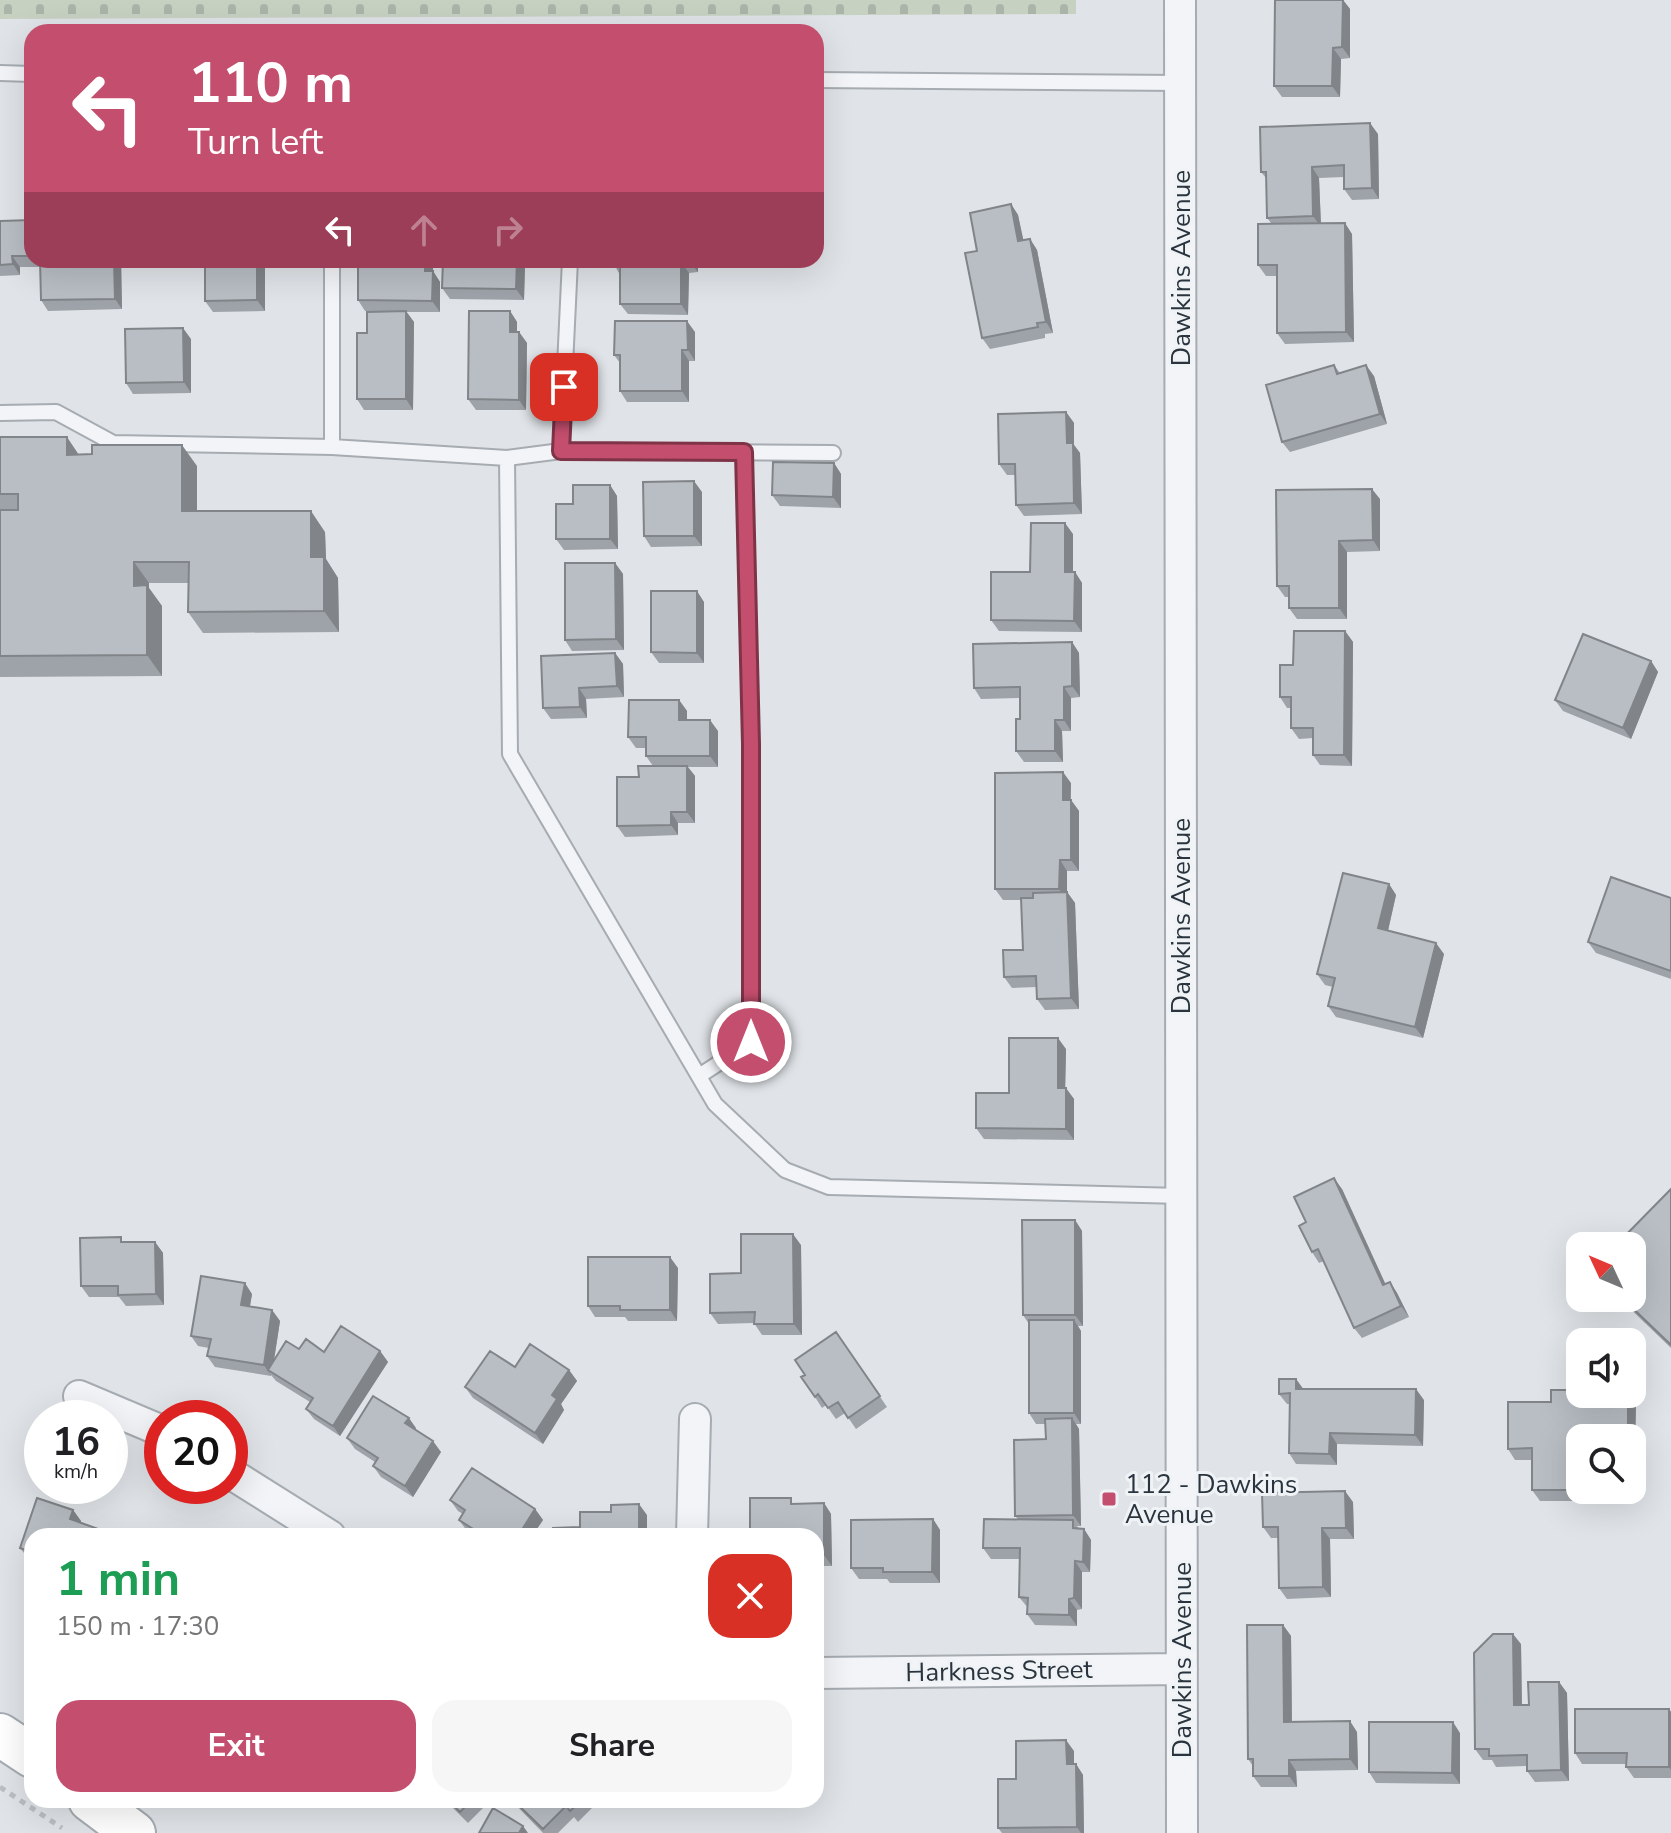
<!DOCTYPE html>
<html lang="en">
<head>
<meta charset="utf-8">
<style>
  :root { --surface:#fff; --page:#f6f6f6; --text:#202124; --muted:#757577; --accent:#c44e6d }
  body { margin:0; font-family:"Nunito Sans",sans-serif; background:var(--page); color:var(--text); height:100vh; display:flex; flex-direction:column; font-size:30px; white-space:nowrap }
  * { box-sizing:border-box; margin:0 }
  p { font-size:26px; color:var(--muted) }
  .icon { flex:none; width:44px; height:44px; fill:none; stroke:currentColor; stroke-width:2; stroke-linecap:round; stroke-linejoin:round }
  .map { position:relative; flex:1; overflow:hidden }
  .panel { position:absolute; left:24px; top:1528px; width:800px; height:280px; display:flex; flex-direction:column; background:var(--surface); border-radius:24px; box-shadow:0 8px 32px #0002 }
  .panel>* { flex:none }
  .banner { position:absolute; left:24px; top:24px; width:800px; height:244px; border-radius:24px; box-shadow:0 8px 32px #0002; background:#c44e6d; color:#fff; overflow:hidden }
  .needle { width:52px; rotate:314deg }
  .controls { position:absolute; left:1566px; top:1232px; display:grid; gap:16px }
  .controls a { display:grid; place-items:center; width:80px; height:80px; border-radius:16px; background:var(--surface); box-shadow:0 8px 32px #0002; font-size:40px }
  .speed { position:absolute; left:24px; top:1400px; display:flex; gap:16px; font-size:40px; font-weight:700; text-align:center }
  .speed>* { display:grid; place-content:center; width:104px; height:104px; border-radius:50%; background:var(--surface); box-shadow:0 8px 32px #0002; line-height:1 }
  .speed small { font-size:20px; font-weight:400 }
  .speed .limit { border:12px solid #d22; background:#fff; color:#111 }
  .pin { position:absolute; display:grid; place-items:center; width:68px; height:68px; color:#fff; margin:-34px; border-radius:16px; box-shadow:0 4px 12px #0006 }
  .me { position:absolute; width:88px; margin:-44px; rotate:0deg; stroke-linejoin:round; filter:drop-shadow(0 0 6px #0008) }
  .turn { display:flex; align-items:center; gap:28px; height:168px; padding:0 32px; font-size:36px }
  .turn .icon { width:104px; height:104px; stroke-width:2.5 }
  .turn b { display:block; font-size:56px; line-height:68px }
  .lanes { display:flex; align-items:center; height:76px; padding:0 32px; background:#0003; justify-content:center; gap:40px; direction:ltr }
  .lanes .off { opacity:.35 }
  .round { display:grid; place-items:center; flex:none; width:84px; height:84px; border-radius:24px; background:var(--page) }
  .head { display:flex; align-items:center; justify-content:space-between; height:136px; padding:0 32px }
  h1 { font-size:48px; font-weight:700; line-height:60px; color:#1e9e55 }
  .button { display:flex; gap:16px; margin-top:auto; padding:16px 32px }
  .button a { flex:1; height:92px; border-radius:24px; background:var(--accent); color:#fff; font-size:32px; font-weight:700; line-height:92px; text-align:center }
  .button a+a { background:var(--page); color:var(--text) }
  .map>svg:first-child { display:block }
</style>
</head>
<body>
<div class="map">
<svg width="1671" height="1833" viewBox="0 0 1671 1833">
  <defs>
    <pattern id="cemetery-stones" width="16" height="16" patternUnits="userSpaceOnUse" patternTransform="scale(2)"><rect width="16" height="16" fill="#c7d1c2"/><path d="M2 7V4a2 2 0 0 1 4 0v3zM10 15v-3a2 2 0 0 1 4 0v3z" fill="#abb4a8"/></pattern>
  </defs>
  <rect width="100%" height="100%" fill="#e0e4e8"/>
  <path fill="url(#cemetery-stones)" d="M0,0h1076v14l-1076,5z"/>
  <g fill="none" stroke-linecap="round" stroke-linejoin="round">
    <g stroke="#a6acb2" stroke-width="18">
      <path id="lane" d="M0,73l32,1
        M816,80l364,3
        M0,413l56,-1 57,31 219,4 175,11 54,-7 272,2
        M332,447v-187
        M561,451l9,-191
        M507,458l3,296 205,350 70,66 44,17 352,9
        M699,1076l52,-34v-298l-7,-292"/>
    </g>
    <g stroke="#a6acb2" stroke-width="34">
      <path id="street" d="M1180,0l2,1833
        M79,1396l83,35
        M230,1473l100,63
        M692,1536l3,-117
        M816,1673l366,-4"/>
    </g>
    <g stroke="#a6acb2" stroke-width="46">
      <path id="secondary" d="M0,1735l32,21
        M90,1800l44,33"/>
    </g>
    <path stroke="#bbbec3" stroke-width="5" stroke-dasharray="6 6" stroke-linecap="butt" d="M0,1787l62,41"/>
    <use href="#lane" stroke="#f3f4f7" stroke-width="14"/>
    <use href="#street" stroke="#f3f4f7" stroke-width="30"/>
    <use href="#secondary" stroke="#fff" stroke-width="42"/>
  </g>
  <path fill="#9ea3a9" d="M1343,0l7,9v49l-9,1 -1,38h-58l-8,-11z
    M1378,134l1,65 -27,1 -8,-11v-12l-25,1 2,46 31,10 2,108 -69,2 -8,-11v-57h-11l-8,-11 14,-41 -5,-6 -1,-40 -5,-6z
    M1011,204l7,11 5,25 7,-1 7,11 16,83 -8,1v4l-55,11 -8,-11 -5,-87z
    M0,221l32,1v38h7v7h-19v8l-20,1z
    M40,260h81l1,49 -74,2 -7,-11z
    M205,260h60v51l-52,1 -8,-11z
    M366,260h67v11l7,11v30h-34l8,10 -1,88h-49l-7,-11 10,-66 20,-22h-22l-7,-11 8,-34z
    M443,260h79l3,4 -1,36 -74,-1 -8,-11z
    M615,260h83v12l-9,1 -1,42 -60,-1 -8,-10v-29l-5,-9z
    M510,311l7,11v10h2l8,11 -1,67h-50l-8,-11z
    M695,332v29h-6v41h-62l-7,-11v-28l-6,-8z
    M191,339v54l-58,1 -7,-11z
    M1334,365l6,8 34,3 13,48 -97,28 -8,-10z
    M1066,412l8,11v22l6,8 2,61 -58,2 -8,-11 -1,-30h-8l-8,-11z
    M0,437l79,18 118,11v45l128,21 1,27 12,19 1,54 -136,1 -15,-21 1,-29h-40v5l13,18v70l-162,1z
    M834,463l7,11v34l-61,-2 -8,-11z
    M610,485l7,11 1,53 -54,1 -8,-11z
    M702,492v54l-51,1 -7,-11z
    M1380,499v52l-33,1v67h-50l-8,-11v-11h-4l-8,-11z
    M1073,534v38h2l7,11v49l-83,-1 -8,-11 39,-48z
    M615,563l8,11 1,76 -52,1 -7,-11z
    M704,602v61h-45l-8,-11z
    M1345,631l8,11 -1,124 -32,-1 -7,-10v-17l-14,1 -8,-11v-20h-4l-7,-11 13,-32z
    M1072,642l7,11 1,44 -9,1v33h-9l1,31h-39l-8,-11 4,-32v-21l-39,1 -7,-11z
    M615,653l8,11 1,33 -38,2 1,19 -36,1 -8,-11z
    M1651,661l7,11 -27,67 -68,-28 -8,-11z
    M679,700l8,11v9l31,11v36h-30l7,9v47h-17v12l-53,2 -8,-11 22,-49 14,-11 -7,-10v-8h-10l-8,-11z
    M1071,783v17l8,11v60h-12v21l8,11 4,106 -34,1 -8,-11v-12l-25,1 -8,-11 19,-27 -2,-50h-18l-8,-11z
    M1389,884l7,11 -8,36 56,23 -21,84 -87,-21 -8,-11 5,-19 -8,-2 -8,-11z
    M1671,898v81l-75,-26 -8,-11z
    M1066,1049l-1,39 9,11v41l-90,-1 -8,-11 33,-35z
    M1342,1189l43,95 5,-2 7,11 12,24 -47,21 -8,-10 -30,-67 -5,2 -7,-11 -6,-30z
    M1671,1189v159l-52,-50h13v-52z
    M1075,1220l7,11 1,95h-5l3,5v93h-5l3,5 2,97h-4l2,3h5l7,11 -1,32h-8v37l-5,1v16l-42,-1 -8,-11 1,-6 -9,-11 1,-38h-29l-8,-11 35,-29 -3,-3 31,-77v-15h-10l-7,-11v-89l-6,-9z
    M125,1242h30l8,11 1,52 -38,1 -7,-9h-30l-8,-11z
    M801,1245l1,90h-40l-8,-12 -36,1 -8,-11 31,-40z
    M678,1268l-1,53h-49l-3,-4h-30l-7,-11z
    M252,1294l-2,13 22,3 8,11 -6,40 25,-12 25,3 56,-1 8,11 -48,74 -26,-17 -8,-10 4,-7 -34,-21 -5,-6v1l-56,-9 -8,-11 2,-8 -11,-2 -7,-10z
    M836,1332l51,75 -31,22 -11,-16 -9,6 -10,-14 -4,3 -7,-11 -10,-22z
    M515,1367l54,3 8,11 -16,23 3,6 -21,34 -70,-46 -8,-11z
    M1296,1379l7,10 121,11 -1,46 -86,-2v21l-41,-1 -7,-11 1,-49h-3l-8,-10z
    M1636,1402l-1,47h-3v-11h-52v52h9v11h-49l-8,-11v-30h-17l-7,-11z
    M416,1428l-1,2 26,22 -28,45 -32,-20 -8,-11 2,-4 -20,-13 -8,-11z
    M37,1498l36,12 8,11 -1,2 24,8 4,5h-76v24l-4,-2 -8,-10z
    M450,1500l85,9 8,11 -11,16h-58l-7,-5 -8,-11 4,-6 -5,-3z
    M1353,1502l1,37h-24l1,58 -44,2 -8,-11 -1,-50h-7l-8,-11z
    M824,1503l7,11 1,52h-16v-30l-21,-32z
    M933,1519l7,11v53h-50l-3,-4h-28l-8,-11z
    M1283,1625l8,11 1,86 65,10 1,38 -62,1 1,16h-36l-8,-11v-10l-5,-7z
    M1521,1644l1,61h7l30,-23 8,11 2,88 -34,1 -8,-11v-5l-31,1 -4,-7h-9l-8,-11z
    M1669,1709l2,3v66h-37l-8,-11v-3h-44l-7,-11z
    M1460,1733v51l-84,-1 -7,-11z
    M1074,1751v13h2l7,11 1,58h-82l-4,-5 18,-49z
    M445,1800h46l-23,23z
    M511,1800h89l-22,22 -4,-5 -16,16h-15z"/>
  <path fill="#818589" d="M1343,0l7,9v49l-8,-11z
    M1333,48l8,11 -1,38 -8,-11z
    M1370,123l8,11 1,65 -7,-11z
    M1312,167l7,11 2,49 -8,-11z
    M1011,204l7,11 8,37 -8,-11z
    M31,220l1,2v36l-1,-2z
    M1345,223l7,11 2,108 -8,-10z
    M1030,239l7,11 16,83 -7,-11z
    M12,256l8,11v8l-7,-11z
    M114,260h7l1,49 -7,-10z
    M257,260h8v51l-8,-11z
    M425,260h8v11l7,11v30l-8,-11 -7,-30z
    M517,260h5l3,4 -1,36 -8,-11z
    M690,260h8v12l-8,-10z
    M681,262l8,11 -1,42 -7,-11z
    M406,311l8,11 -1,88 -7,-11z
    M510,311l7,11v21l-7,-11z
    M687,321l8,11v29l-7,-11z
    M183,328l8,11v54l-7,-11z
    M519,332l8,11 -1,67 -7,-10z
    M682,350l7,11v41l-7,-11z
    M1366,365l8,11 13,48 -7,-10z
    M1066,412l8,11v22l6,8 2,61 -8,-11 -7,-60z
    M67,437l14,21 -14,-3z
    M182,445l15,21v66l-15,-21z
    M834,463l7,11v34l-8,-11z
    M694,481l8,11v54l-8,-10z
    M610,485l7,11 1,53 -8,-10z
    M1372,489l8,10v52l-7,-11z
    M311,511l14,21 1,27 12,19 1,54 -15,-21 -13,-54z
    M1065,523l8,11v49l-8,-11z
    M1339,541l8,11v67l-8,-11z
    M134,562l15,21v5l13,18v70l-15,-21 -13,-69z
    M615,563l8,11 1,76 -8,-11z
    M1075,572l7,11v49l-8,-11z
    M697,591l7,11v61l-7,-10z
    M1345,631l8,11 -1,124 -8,-11z
    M1072,642l7,11 1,44 -8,-11z
    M615,653l8,11 1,33 -7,-11z
    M1651,661l7,11 -27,67 -8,-11z
    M1064,687l7,11v33l-7,-11z
    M579,688l7,11 1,19 -7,-11z
    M679,700l8,11v20l-8,-11z
    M710,720l8,11v36l-8,-11z
    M1055,720l7,11 1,31 -8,-11z
    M687,766l8,10v47l-8,-11z
    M1063,772l8,11 -1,28 -7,-11z
    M1071,800l8,11v60l-8,-11z
    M671,812l7,11v12l-7,-10z
    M1060,860l7,11v29l-8,-11z
    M1389,884l7,11 -10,44 -8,-11z
    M1067,892l8,11 4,106 -8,-11z
    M1436,943l8,11 -21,84 -8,-11z
    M1058,1038l8,11 -1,49 -7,-10z
    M1066,1088l8,11v41l-8,-11z
    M1334,1178l8,11 49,107 -8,-11z
    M1075,1220l7,11 1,95 -8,-11z
    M793,1234l8,11 1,90 -8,-11z
    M155,1242l8,11 1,52 -8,-11z
    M670,1257l8,11 -1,53 -7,-11z
    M1390,1282l7,11 12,24 -8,-11z
    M245,1283l7,11 -4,22 -7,-11z
    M272,1310l8,11 -8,51 -4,-2 3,6 -7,-11z
    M1074,1320l7,11v93l-7,-11z
    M380,1351l8,11 -48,74 -7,-10z
    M569,1370l8,11 -16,23 3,6 -21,34 -8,-11 17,-38z
    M1296,1379l8,11 -8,-1z
    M1416,1389l8,11 -1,46 -8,-11z
    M1628,1394h2l6,8 -1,47 -3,-5v-6h-4z
    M409,1418l7,10 -4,6 -7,-11z
    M1072,1418l7,11 2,97 -8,-11z
    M1330,1433l7,11v21l-8,-11z
    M433,1441l8,11 -28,45 -8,-11z
    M1581,1490h8v11z
    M1345,1491l8,11 1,37 -8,-11z
    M824,1503l7,11 1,52 -8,-11z
    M639,1504l8,11v21h-8z
    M535,1509l8,11 -11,16h-14z
    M73,1510l8,11 -3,9 -8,-11z
    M933,1519l7,11v53l-8,-11z
    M1322,1528l8,11 1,58 -8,-10z
    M1084,1529l7,11 -1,32 -7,-10z
    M1075,1561l7,11v37l-8,-11z
    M1069,1599l8,11v16l-8,-11z
    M1283,1625l8,11 1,97 -8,-11z
    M1513,1634l8,10 1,72 -8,-11z
    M1559,1682l8,11 2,88 -8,-11z
    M1669,1709l2,3v58l-2,-3z
    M1350,1721l7,11 1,38 -8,-11z
    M1453,1722l7,11v51l-8,-11z
    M1066,1740l8,11v24l-7,-11z
    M1289,1760l7,11 1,16 -8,-11z
    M1076,1764l7,11 1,58h-3l-4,-6z
    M523,1826l5,7h-9z"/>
  <path fill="#b8bec4" stroke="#818589" stroke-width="2" d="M1275,0h68l-1,47 -9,1 -1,38h-58z
    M1370,123l2,65 -28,1v-24l-32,2 1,49 -46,2 -1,-46h-5l-1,-45z
    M1011,204l7,37 12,-2 16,83 -9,1 1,4 -56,11 -17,-85 12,-2 -7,-38z
    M31,220v36h-19l1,8 -13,1v-44z
    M1345,223l1,109 -69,1v-68h-19v-41z
    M40,260h74l1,39 -74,1z
    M205,260h52v40l-52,1z
    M366,260h59v11h8l-1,30 -74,-1v-34h8z
    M443,260h74l-1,29 -74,-1z
    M615,260h75v2h-9v42h-61v-37l-5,-1z
    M406,311v88h-49v-66h10v-21z
    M469,311h41v21h9v68l-51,-1z
    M615,321h72l1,29h-6v41h-62v-36h-6z
    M183,328l1,54 -58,1 -1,-54z
    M1334,365l3,9 29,-9 14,49 -98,28 -16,-57z
    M1066,412l1,31h6l1,60 -58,2 -1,-41h-16l-1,-50z
    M0,437h67v18l25,-1v-9h90v66h129v46h13v54l-136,1 1,-50h-55v24l13,-1v70l-147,1v-146h18v-16h-18z
    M773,462l61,1 -1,34 -61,-2z
    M694,481v55h-50l-1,-54z
    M573,485h37v54h-54v-35h17z
    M1372,489l1,51 -34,1v67h-50v-22h-12l-1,-96z
    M1031,523h34v49h10l-1,49 -83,-1v-48h39z
    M565,563h50l1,76 -51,1z
    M651,591h46v62l-46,-1z
    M1294,631h51l-1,124h-31v-27h-22v-31h-11v-32h13z
    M1583,634l68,27 -28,67 -68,-28z
    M1072,642v44l-8,1v33h-9v31h-39v-32h4v-32l-46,1 -1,-44z
    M615,653l2,33 -38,2 1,19 -37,1 -2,-52z
    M629,700h50v20h31v36h-64v-19h-18z
    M638,766h49v46h-16v13l-54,1v-49h22z
    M1063,772v28h8v60h-11l-1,29h-64v-116z
    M1343,873l46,11 -11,44 58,15 -21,84 -87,-21 7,-28 -18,-4z
    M1611,877l60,21v73l-83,-29z
    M1067,892l4,106 -34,1 -1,-23 -32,1 -1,-27h20l-2,-52h12v-5z
    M1009,1038h49v50h8v41l-90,-1v-35h33z
    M1334,1178l49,107 7,-3 11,24 -47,22 -36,-79 -6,3 -13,-26 7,-4 -12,-25z
    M1671,1189v156l-49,-47h10v-52l-16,-1z
    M1022,1220h53v95h-52z
    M741,1234h52l1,90h-40l1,-12 -45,1v-39l31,-1z
    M121,1237v5h34l1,52 -38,1v-9h-37l-1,-48z
    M588,1257h82v53h-50v-4h-32z
    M201,1276l44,7 -4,22 31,5 -8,55 -57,-9 4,-17 -20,-3z
    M1029,1320h45v93h-45z
    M341,1326l39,25 -47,75 -27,-17 7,-11 -45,-28 18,-29 13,8 7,-10 18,13z
    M836,1332l44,64 -32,22 -10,-16 -10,6 -10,-14 -3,3 -14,-20 4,-2 -10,-15z
    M530,1344l39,26 -17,25 5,4 -22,34 -70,-46 25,-36 25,16z
    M1279,1379h17v10h120l-1,46 -85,-2 -1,21 -40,-1 1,-60 -11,1z
    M1551,1390h29v4h48v44h-48v52h1h-49v-42l-24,1v-47h43z
    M373,1396l36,22 -4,5 28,18 -28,45 -32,-20 5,-8 -31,-20z
    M1072,1418l1,97 -58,1 -1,-76 32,-1 -1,-20z
    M472,1468l63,41 -17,27h-40l-6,-4 1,-3 -14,-9 6,-10 -15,-10z
    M1345,1491l1,37h-24l1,59 -44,1 -1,-61h-15l-1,-34z
    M37,1498l36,12 -3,9 34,12 -2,5h-70v16l-12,-4z
    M750,1498h41v6l33,-1v52h-8v-19h-66z
    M639,1504v32h-100v-6h14v-2l27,-1v-15h31v-7z
    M933,1519l-1,53h-49v-4h-32v-48z
    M984,1519l89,1v8l11,1 -1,33 -8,-1 -1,37 -5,1v16l-42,-1 1,-16 -9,-1 1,-49h-37z
    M1247,1625h36l1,97 66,-1v38l-61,1v16h-36v-17h-5z
    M1493,1634h20l1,71h15l-1,-23h31l2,88 -34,1v-16l-38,1v-7h-14l-1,-96z
    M1575,1709h94v58h-43l1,-14h-52z
    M1369,1722h84l-1,51 -83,-1z
    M1066,1740l1,24h9l1,63 -79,1v-49h18v-38z
    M448,1800h24l-12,12z
    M513,1800h69l-12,11 -4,-5 -23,23z
    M493,1808l30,18 -4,7h-40z"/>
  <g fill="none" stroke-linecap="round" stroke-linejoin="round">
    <g stroke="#7f3347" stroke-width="20">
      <path id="route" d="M564,387l-3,64 183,1 7,292v298"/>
    </g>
    <use href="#route" stroke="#c44e6d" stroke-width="14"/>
  </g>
  <rect fill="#c44e6d" stroke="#f0f3f6" stroke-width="3" x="1101" y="1491" width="16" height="16" rx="4"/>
  <g text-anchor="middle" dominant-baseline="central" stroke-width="6" stroke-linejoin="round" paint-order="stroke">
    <g font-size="26" fill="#2a343e" stroke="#f0f3f6">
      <text transform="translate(1181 268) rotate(-90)">Dawkins Avenue</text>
      <text transform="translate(1181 916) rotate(-90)">Dawkins Avenue</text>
      <text transform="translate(1182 1660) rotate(-90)">Dawkins Avenue</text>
      <text transform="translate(999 1671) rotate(-1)">Harkness Street</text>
    </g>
    <g font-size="26" fill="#2a343e" stroke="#f0f3f6" text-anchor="start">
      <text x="1125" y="1484">112 - Dawkins<tspan x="1125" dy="30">Avenue</tspan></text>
    </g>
  </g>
</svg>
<div class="controls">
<a><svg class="needle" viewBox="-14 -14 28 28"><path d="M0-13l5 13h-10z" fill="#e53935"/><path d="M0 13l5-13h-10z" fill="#757577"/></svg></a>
<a><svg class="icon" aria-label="sound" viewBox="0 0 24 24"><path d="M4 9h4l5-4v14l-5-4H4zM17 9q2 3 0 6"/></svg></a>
<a><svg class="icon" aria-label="search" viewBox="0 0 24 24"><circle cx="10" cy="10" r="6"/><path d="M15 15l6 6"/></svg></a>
</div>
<div class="speed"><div>16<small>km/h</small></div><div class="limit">20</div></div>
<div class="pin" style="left:564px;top:387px;background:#d93025"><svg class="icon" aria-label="arrive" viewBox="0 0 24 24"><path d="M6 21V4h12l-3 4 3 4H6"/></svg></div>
<svg class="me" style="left:751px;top:1042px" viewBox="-20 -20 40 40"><circle r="17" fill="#c44e6d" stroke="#fff" stroke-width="3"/><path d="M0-11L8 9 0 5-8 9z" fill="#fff"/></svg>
<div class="banner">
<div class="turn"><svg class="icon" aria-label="left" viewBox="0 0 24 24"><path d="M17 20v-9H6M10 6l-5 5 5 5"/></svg><div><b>110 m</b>Turn left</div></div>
<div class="lanes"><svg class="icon" aria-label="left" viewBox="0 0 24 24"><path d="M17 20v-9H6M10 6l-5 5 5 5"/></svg><svg class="icon off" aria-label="ahead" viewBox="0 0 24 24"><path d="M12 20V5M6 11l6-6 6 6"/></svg><svg class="icon off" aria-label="right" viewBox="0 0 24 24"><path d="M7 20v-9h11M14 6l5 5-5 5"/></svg></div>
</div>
<section class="panel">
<div class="head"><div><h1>1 min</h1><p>150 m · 17:30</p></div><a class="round" style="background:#d93025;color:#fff"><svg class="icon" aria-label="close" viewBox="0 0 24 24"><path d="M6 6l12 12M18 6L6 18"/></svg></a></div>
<div class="button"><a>Exit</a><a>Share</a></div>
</section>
</div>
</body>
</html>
